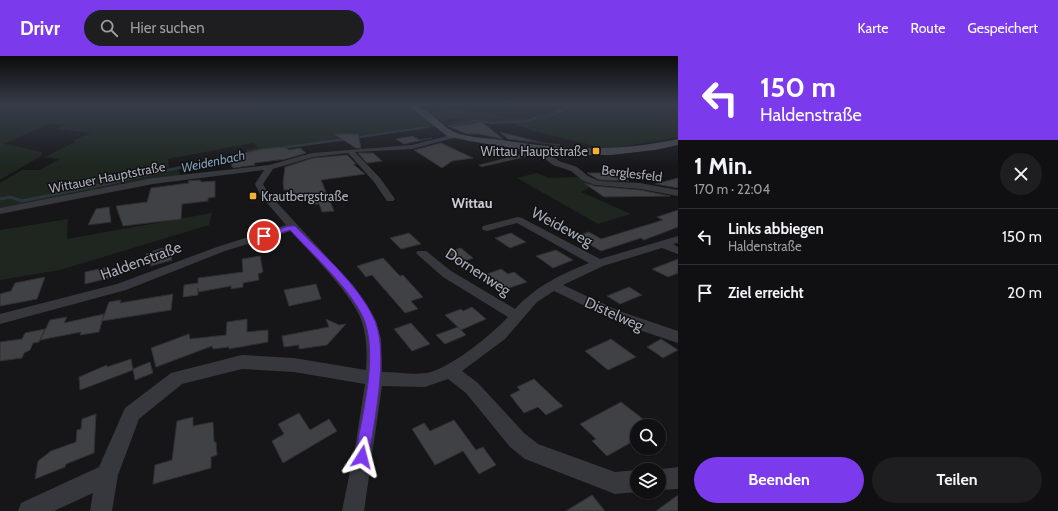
<!DOCTYPE html>
<html lang="de">
<head>
<meta charset="utf-8">
<style>
  :root { --surface:#101012; --page:#1e1e20; --text:#f1f3f6; --muted:#9c9d9f; --line:#303032; --accent:#7c3aed }
  body { margin:0; font-family:Cabin,sans-serif; background:var(--page); color:var(--text); height:100vh; display:flex; flex-direction:column; font-size:15px; white-space:nowrap }
  * { box-sizing:border-box; margin:0 }
  p { font-size:13px; color:var(--muted) }
  .icon { flex:none; width:22px; height:22px; fill:none; stroke:currentColor; stroke-width:2; stroke-linecap:round; stroke-linejoin:round }
  .map { position:relative; flex:1; overflow:hidden }
  .panel { display:flex; flex-direction:column; background:var(--surface); width:380px }
  .panel>* { flex:none }
  .top-card { background:#7c3aed; color:#fff; overflow:hidden }
  .fabs { position:absolute; left:630px; top:363px; display:grid; gap:8px }
  .fabs a { display:grid; place-items:center; width:36px; height:36px; border-radius:50%; background:var(--surface); box-shadow:0 1px 3px #0004,0 0 0 1px var(--line); font-size:20px }
  .pin { position:absolute; display:grid; place-items:center; width:34px; height:34px; color:#fff; margin:-17px; border:2px solid #fff; border-radius:50%; box-shadow:0 1px 4px #0007 }
  .me { position:absolute; width:44px; margin:-22px; rotate:9deg; stroke-linejoin:round; filter:drop-shadow(0 0 3px #0008) }
  .turn { display:flex; align-items:center; gap:14px; height:84px; padding:0 16px; font-size:18px }
  .turn .icon { width:52px; height:52px; stroke-width:2.5 }
  .turn b { display:block; font-size:28px; line-height:34px }
  .round { display:grid; place-items:center; flex:none; width:42px; height:42px; border-radius:21px; background:var(--page) }
  .headline { display:flex; align-items:center; justify-content:space-between; height:68px; padding:0 16px }
  h1 { font-size:24px; font-weight:700; line-height:30px }
  .action { display:flex; gap:8px; margin-top:auto; padding:8px 16px }
  .action a { flex:1; height:46px; border-radius:24px; background:var(--accent); color:#fff; font-size:16px; font-weight:700; line-height:46px; text-align:center }
  .action a+a { background:var(--page); color:var(--text) }
  ul { padding:0; list-style:none }
  li { display:flex; align-items:center; gap:12px; height:56px; padding:0 16px; border-top:1px solid var(--line) }
  li div { flex:1 }
  li b { display:block; font-size:15px }
  li em { font-style:normal }
  header { display:flex; align-items:center; gap:24px; box-sizing:border-box; height:56px; padding:0 20px; background:var(--accent); color:#fff }
  header strong { font-size:19px }
  nav { display:flex; gap:22px; margin-inline-start:auto; font-size:14px }
  .search { width:280px; height:36px; background:var(--page); display:flex; align-items:center; gap:10px; box-sizing:border-box; padding:0 14px; border-radius:22px; color:var(--muted); font-size:15px }
  main { display:flex; flex:1; min-height:0 }
  .map>svg:first-child { display:block }
</style>
</head>
<body>
<header>
<strong>Drivr</strong>
<div class="search"><svg class="icon" aria-label="search" viewBox="0 0 24 24"><circle cx="10" cy="10" r="6"/><path d="M15 15l6 6"/></svg>Hier suchen</div>
<nav><a>Karte</a><a>Route</a><a>Gespeichert</a></nav>
</header>
<main>
<div class="map">
<svg width="678" height="455" viewBox="0 0 678 455">
  <rect width="100%" height="100%" fill="#161618"/>
  <path fill="#222225" d="M440,52l53,5 19,6 -18,1 -32,-2 -22,3 -10,-7z"/>
  <path fill="#1e261f" d="M0,49h408l25,18 1,4 -186,25 -4,-2 15,-2 -6,-5 -85,16 1,9 49,-11 3,2 -43,11 3,6 -181,32v-25l22,-13h17l21,-11 -15,-2 30,-15 -3,-1 19,-8 -35,-4 11,-5h-19l-44,20 38,8 -1,4 -41,24z
    M566,49h112v32l-74,13 -17,-6 -54,-13 -24,-9h-43l-23,3 -3,-1 29,-6 24,2 18,-1 -6,-3c4,1 8,2 12,3 16,2 35,-7 49,-14z
    M537,117l12,5 27,-1 22,6 -17,9 50,22 -33,10 -81,-46z
    M212,157l-3,12 -149,45 -60,10v-50l68,-11 -1,20z"/>
  <g fill="none" stroke-linecap="round" stroke-linejoin="round">
    <path stroke="#2c353c" stroke-width="2" d="M449,70l26,-5 19,2 34,-2 9,-4 15,-2 21,-10
      M353,82l75,-11
      M345,83h2"/>
    <path stroke="#2c353c" stroke-width="2.5" d="M272,93l75,-10
      M115,126l117,-26"/>
    <path stroke="#2c353c" stroke-width="3" d="M0,143l10,-2 12,4 98,-20"/>
  </g>
  <path fill="#404145" stroke="#303034" d="M482,66l21,17 -24,-5h-12l-17,-7z
    M500,76l43,11 17,2 -52,-6z
    M334,78h24l3,14h-5z
    M412,80l8,4 12,-2 -28,6 -8,-5z
    M441,87l32,15 -21,3 -10,7 -28,-18z
    M285,91l4,3 11,-2 6,5 -20,6 -32,4 1,2 -22,3 -5,-11 33,-8z
    M358,97h15l9,8 -15,2z
    M347,99l9,9h-3l12,10 -44,6 13,31 -12,1 -3,-8 -10,1 -6,-12 -12,1 -1,-4h-6l-1,-7 2,-16 28,-9z
    M587,117h30l12,8 -30,-1z
    M678,122v10l-23,-4z
    M200,124l1,2 14,-1v16l-7,1v3l-26,3 -1,15 -58,7 -7,-20 31,-4 4,-14 38,-5 -1,-2z
    M584,127l11,3 45,4 30,6 -66,1z
    M109,151l2,15 -23,3 8,-16z
    M678,154v17l-34,13 -3,-2 -40,13 -26,-15 14,-4 12,7 62,-19 -6,-3z
    M409,177l12,11 -20,5 -11,-11z
    M511,177l15,9 -16,6 -15,-10z
    M162,192l7,2 3,10 -21,6 -5,-12z
    M461,192l12,10 -14,5 -13,-11z
    M556,194l17,10 -20,8 -17,-12z
    M260,200l3,16 -5,2 1,6 -16,3v4l-12,2v-3l-33,6v-4v7l-15,2 1,-12 14,-2v-5l45,-6 -1,-13z
    M383,202l17,18 3,-1 20,22 -12,4 7,8 -13,4 -33,-38 -6,2 -9,-11z
    M678,203v14l-10,4 -16,-8z
    M109,211v11l-24,6v-12z
    M501,213l7,5 6,-2 13,10 -21,7 -19,-15z
    M45,221l-8,22 -37,7v-12l11,-3 4,-8z
    M316,228l5,15 -32,7 -5,-16z
    M629,231l13,8 -22,9 -13,-8z
    M173,238l-2,16 -69,11 7,-19 12,-2 -1,3z
    M472,251l14,12 -25,11 -16,-15 16,-6 2,2z
    M104,258l-5,18 -19,3 1,-3 -41,8 10,-20 17,-3 -3,6z
    M247,263v13l21,-2v12l-39,7v-2l-16,2 -1,-3 -56,21 -5,-19 38,-14 1,5 36,-4 1,-13z
    M326,263l13,6 7,-1 -19,21 -28,4v-4l-15,2 -2,-11 47,-9z
    M411,267l19,21 -18,7 -18,-22z
    M458,271l8,8 -21,9 -9,-9z
    M45,273l-6,13 -6,1 -3,7 -6,3 -2,5 -22,3v-19l22,-3 3,-6z
    M611,283l25,18 -28,13 -23,-19z
    M661,283l17,11 -15,8 -16,-11z
    M131,303l2,11 -53,20 -1,-13 28,-12v2z
    M150,306l3,11 -18,7 -2,-11z
    M534,323l22,21 7,6 -17,9 -8,-8 -14,6 -14,-18 10,-5 -3,-3z
    M621,346l31,24h-15v13l-30,17 -15,-15 4,-2 -16,-15z
    M299,357l11,17 19,-11 8,12 -54,32 -11,-22 12,-7 -6,-10z
    M96,358l-2,39 -28,11 -1,3 -30,12 3,-18 4,-3 9,-7 25,-9 1,-12 4,-1 1,-10z
    M193,361v9l20,-4 1,20h2l1,13 -6,2v11l-58,16 2,-19 17,-5 5,-39z
    M454,364l22,30 7,-3 13,18 -17,9 -16,-23 -28,14 -23,-36 12,-6 6,8z
    M592,439l13,16h-39z
    M678,439v16h-22z"/>
  <g fill="none" stroke-linecap="round" stroke-linejoin="round">
    <path fill="#37383d" fill-rule="evenodd" d="M455,78l3,2 -1,1 -45,12 -57,3 25,26 15,21 -2,2h-6l-13,-19 -26,-29 -35,4 -40,12 -10,15 5,9 85,92 14,20 9,16 5,18 1,33c15,0 30,3 44,1 24,-4 65,-38 82,-56l-65,-40 -25,-22 -2,-2 2,-2h8l25,20 64,38c21,-23 47,-35 74,-46l-72,-40 -30,8 -4,-1 -1,-2 1,-2 35,-9 4,1 78,41 78,-23v7l-5,1 5,3v7l-16,-6 -59,18 -40,19 56,26 59,20v12l-54,-18 -70,-34 -17,11 -32,37 -43,32 16,12 46,50 14,11 77,28 22,-2v22l-22,2 -90,-35 -15,-12 -44,-54 -18,-14 -23,8 -43,-1 -18,125h-22l14,-69 9,-58 -71,-12 -52,-3 -60,15 -43,35 -21,56 -6,36h-22l3,-18 -39,18h-36l3,-8 78,-36 26,-59 46,-35 71,-18 52,3 72,12c1,-16 1,-32 -4,-48 -8,-26 -52,-69 -71,-91l-66,20 -99,39 -126,34v-10l117,-30 100,-37 69,-22 -25,-29 -6,-12 9,-14 -111,14 -153,30v-6l153,-30 116,-13 43,-12 100,-8z
      M540,93h6l1,4 12,8 18,6 11,9 11,5 41,2 38,7v6l-38,-7 -45,-4 -13,-5 -11,-9 -18,-6 -12,-9h-11l-48,11 -4,-2 52,-13h9z
      M678,411v22l-19,1v-20h-4z"/>
    <path fill="#45474d" fill-rule="evenodd" d="M408,49c23,0 30,23 52,29 14,4 28,4 42,6 62,10 115,12 176,-1v6l-23,5 -44,5h-42l-44,-5 -56,-9 -22,-5z"/>
  </g>
  <linearGradient id="sky" x2="0" y2="1"><stop stop-color="#0c0c0d"/><stop offset="0.43" stop-color="#363c48"/><stop offset="1" stop-color="#363c48" stop-opacity="0"/></linearGradient>
  <rect width="678" height="113" fill="url(#sky)"/>
  <path fill="#7c3aed" stroke="#51269a" d="M289,170h6c26,27 65,60 80,95 14,35 -1,99 -6,136l-2,5 -5,2 -5,-2 -2,-5c6,-39 23,-96 10,-135 -11,-30 -53,-68 -75,-92l-26,8 -4,-2z"/>
  <g fill="#f2b134" stroke="#111113" stroke-width="1.5">
    <rect x="592" y="91" width="8" height="8" rx="2"/>
    <rect x="249" y="136" width="8" height="8" rx="2"/>
  </g>
  <g text-anchor="middle" dominant-baseline="central" stroke-width="3" stroke-linejoin="round" paint-order="stroke">
    <g font-size="13" fill="#a8adb8" stroke="#111113" text-anchor="end">
      <text x="588" y="95">Wittau Hauptstraße</text>
      <text x="261" y="140" text-anchor="start">Krautbergstraße</text>
    </g>
    <g font-size="13" font-style="italic" fill="#7f9bb3" stroke="#111113">
      <text transform="translate(213 105) rotate(-12)">Weidenbach</text>
    </g>
    <g font-size="13" fill="#a8adb8" stroke="#111113">
      <text transform="translate(632 117) rotate(7)">Berglesfeld</text>
      <text transform="translate(107 121) rotate(-11)">Wittauer Hauptstraße</text>
    </g>
    <g font-size="14" font-weight="bold" fill="#c9ccd4" stroke="#111113">
      <text x="472" y="147">Wittau</text>
    </g>
    <g font-size="15" fill="#a8adb8" stroke="#111113">
      <text transform="translate(562 171) rotate(28)">Weideweg</text>
      <text transform="translate(141 205) rotate(-20)">Haldenstraße</text>
      <text transform="translate(478 216) rotate(33)">Dornenweg</text>
      <text transform="translate(614 258) rotate(24)">Distelweg</text>
    </g>
  </g>
</svg>
<div class="fabs">
<a><svg class="icon" aria-label="search" viewBox="0 0 24 24"><circle cx="10" cy="10" r="6"/><path d="M15 15l6 6"/></svg></a>
<a><svg class="icon" aria-label="layers" viewBox="0 0 24 24"><path d="M12 4l9 5-9 5-9-5zM3 14l9 5 9-5"/></svg></a>
</div>
<div class="pin" style="left:264px;top:180px;background:#d93025"><svg class="icon" aria-label="arrive" viewBox="0 0 24 24"><path d="M6 21V4h12l-3 4 3 4H6"/></svg></div>
<svg class="me" style="left:362px;top:401px" viewBox="-20 -20 40 40"><path d="M0-17L14 15 0 8-14 15z" fill="#7c3aed" stroke="#fff" stroke-width="4"/></svg>
</div>
<section class="panel">
<div class="top-card">
<div class="turn"><svg class="icon" aria-label="left" viewBox="0 0 24 24"><path d="M17 20v-9H6M10 6l-5 5 5 5"/></svg><div><b>150 m</b>Haldenstraße</div></div>
</div>
<div class="headline"><div><h1>1 Min.</h1><p>170 m · 22:04</p></div><a class="round"><svg class="icon" aria-label="close" viewBox="0 0 24 24"><path d="M6 6l12 12M18 6L6 18"/></svg></a></div>
<ul>
<li><svg class="icon" aria-label="left" viewBox="0 0 24 24"><path d="M17 20v-9H6M10 6l-5 5 5 5"/></svg><div><b>Links abbiegen</b><p>Haldenstraße</p></div><em>150 m</em></li>
<li><svg class="icon" aria-label="arrive" viewBox="0 0 24 24"><path d="M6 21V4h12l-3 4 3 4H6"/></svg><div><b>Ziel erreicht</b></div><em>20 m</em></li>
</ul>
<div class="action"><a>Beenden</a><a>Teilen</a></div>
</section>
</main>
</body>
</html>
